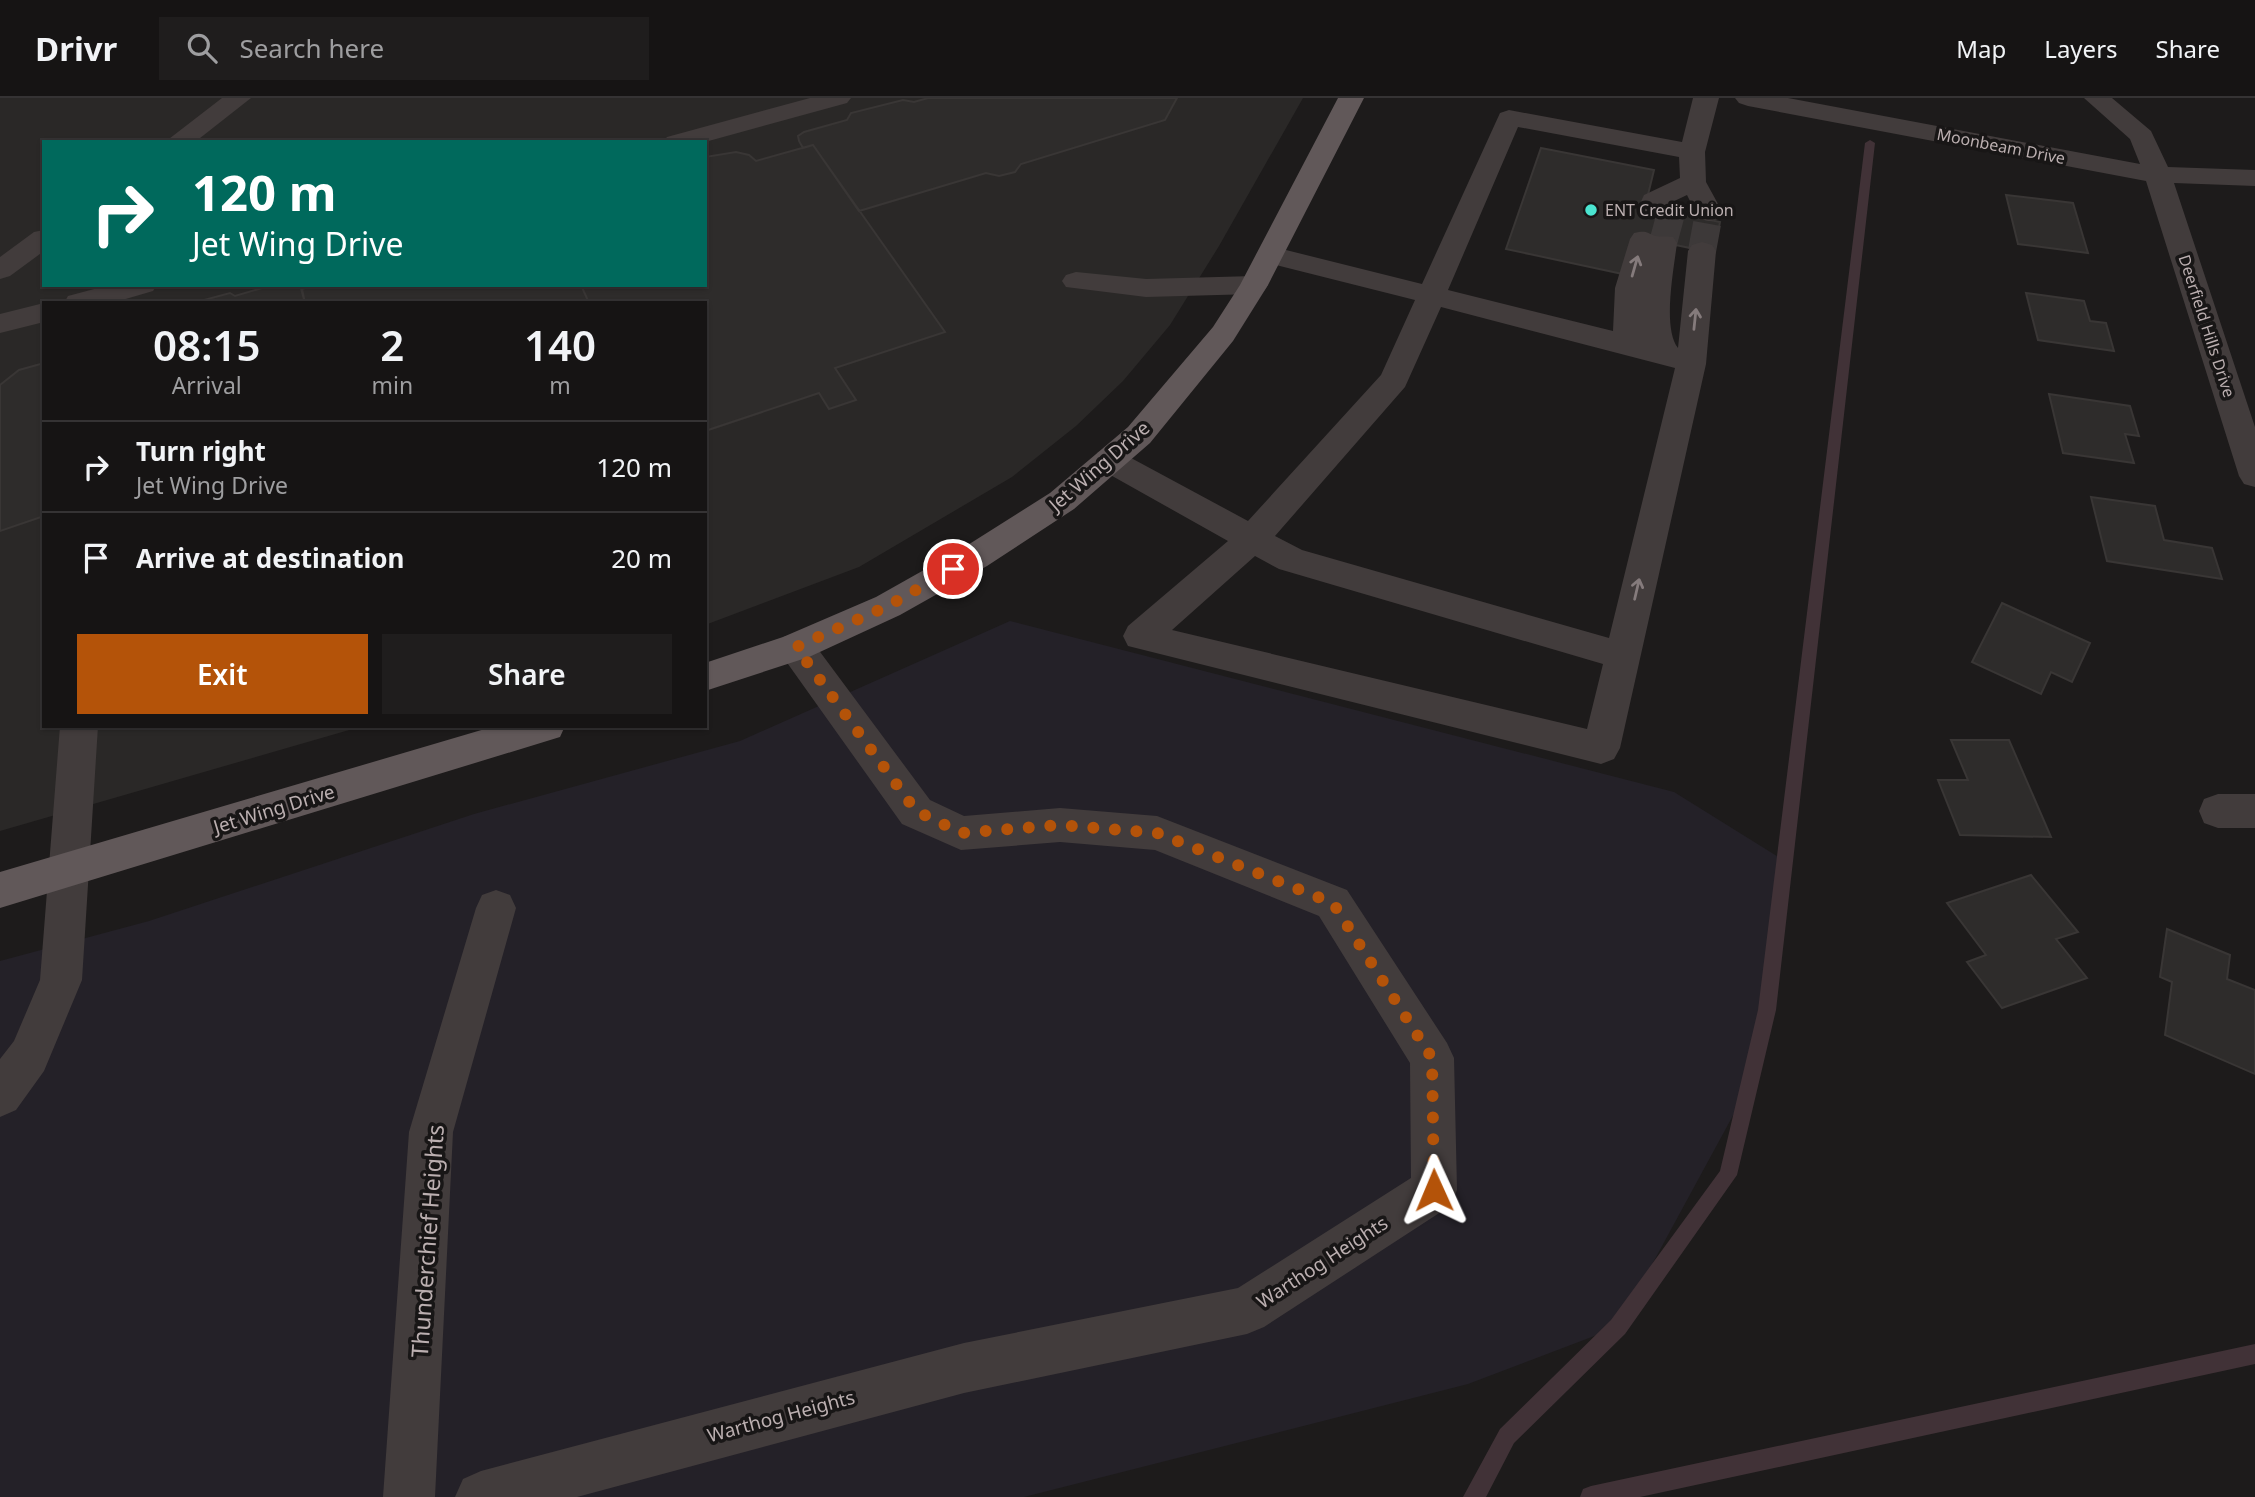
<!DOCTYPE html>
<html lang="en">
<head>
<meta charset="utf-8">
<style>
  :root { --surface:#161414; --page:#1f1d1d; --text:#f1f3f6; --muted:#9e9ea0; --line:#353334; --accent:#b45309 }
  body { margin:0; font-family:"Noto Sans",sans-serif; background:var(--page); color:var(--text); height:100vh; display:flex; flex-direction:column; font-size:26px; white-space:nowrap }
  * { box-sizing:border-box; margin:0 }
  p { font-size:23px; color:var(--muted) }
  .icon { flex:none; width:38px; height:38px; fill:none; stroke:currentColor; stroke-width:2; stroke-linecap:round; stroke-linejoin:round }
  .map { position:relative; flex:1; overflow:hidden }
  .panel { position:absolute; left:42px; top:203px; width:665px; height:427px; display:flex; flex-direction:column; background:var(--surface); border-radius:0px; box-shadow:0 2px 5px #0004,0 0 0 2px var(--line) }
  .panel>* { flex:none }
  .hud { position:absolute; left:42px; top:42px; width:665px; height:147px; border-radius:0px; box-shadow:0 2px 5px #0004,0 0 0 2px var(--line); background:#00695c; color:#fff; overflow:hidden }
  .pin { position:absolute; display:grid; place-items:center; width:60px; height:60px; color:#fff; margin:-30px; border:4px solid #fff; border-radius:50%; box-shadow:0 2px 7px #0007 }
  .me { position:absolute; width:77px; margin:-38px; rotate:359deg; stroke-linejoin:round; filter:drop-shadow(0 0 5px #0008) }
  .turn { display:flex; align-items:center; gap:24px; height:147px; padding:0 35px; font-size:32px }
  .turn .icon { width:91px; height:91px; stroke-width:2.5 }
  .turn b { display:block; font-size:49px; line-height:60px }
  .eta { display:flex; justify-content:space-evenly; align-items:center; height:119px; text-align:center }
  .eta b { font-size:42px; font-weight:600; line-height:49px }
  .cta { display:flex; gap:14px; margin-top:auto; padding:14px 35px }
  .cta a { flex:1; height:80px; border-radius:0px; background:var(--accent); color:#fff; font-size:28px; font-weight:600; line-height:80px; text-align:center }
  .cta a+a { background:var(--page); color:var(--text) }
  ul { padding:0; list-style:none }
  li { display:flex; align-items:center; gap:21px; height:91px; padding:0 35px; border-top:2px solid var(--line) }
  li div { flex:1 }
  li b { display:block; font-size:26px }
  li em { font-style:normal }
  header { display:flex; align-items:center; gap:42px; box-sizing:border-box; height:98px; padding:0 35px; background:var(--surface); border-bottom:2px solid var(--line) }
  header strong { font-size:33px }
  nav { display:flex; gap:38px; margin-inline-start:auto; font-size:24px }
  .search { width:490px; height:63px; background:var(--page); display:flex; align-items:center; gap:18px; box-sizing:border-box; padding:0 24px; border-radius:0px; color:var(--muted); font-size:26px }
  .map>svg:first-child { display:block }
</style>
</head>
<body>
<header>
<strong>Drivr</strong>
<div class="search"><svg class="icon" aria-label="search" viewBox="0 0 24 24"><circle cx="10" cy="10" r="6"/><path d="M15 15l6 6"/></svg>Search here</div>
<nav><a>Map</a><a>Layers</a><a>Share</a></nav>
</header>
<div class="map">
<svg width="2255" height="1399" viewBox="0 0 2255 1399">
  <rect width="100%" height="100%" fill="#1d1b1b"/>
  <path fill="#2a2827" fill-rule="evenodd" d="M0,0h1303l-84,148 -49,79 -47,56 -47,45 -64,51 -153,90 -154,58v-322h-661v423h319l-363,105zM44,44h661v143h-661z"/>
  <path fill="#242128" d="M1010,523l664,171 111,69 -36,225 -131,241 -150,57 -444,113h-1024v-536l149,-40 325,-107 266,-73z"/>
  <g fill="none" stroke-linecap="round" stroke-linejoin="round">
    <path fill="#413237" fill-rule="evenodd" d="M1870,42l5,3 -99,867 -39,165 -112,159 -111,109 -28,54h-23l37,-68 111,-109 109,-149 38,-161 107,-867z
      M2255,1246v20l-615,133h-60l3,-8 8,-3z"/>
  </g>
  <path fill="#2e2c2b" stroke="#393635" stroke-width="2" d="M928,0h249l-12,22 -144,44 -6,8 -16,4 -13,-3 -127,38 -46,-66 -10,3 -4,-7 -1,-5 6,-4 43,-12 4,-7 52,-13 11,2z
    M813,47l132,187 -110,36 21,32 -27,9 -10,-16 -114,38v-128h-116l-8,-18h124v-128l31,-5 13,3 7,6z
    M1541,50l113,22 -9,37 75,15 -6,31 -72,-15 -10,38 -126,-27z
    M2006,97l67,8 15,50 -70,-9z
    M272,187h28l5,18h-112l37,-10 5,3z
    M316,187h265l8,18h-284l-3,-14z
    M2026,195l58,8 6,20 16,2 8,28 -76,-11z
    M44,265v153l-44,15v-146l19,-15z
    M2049,296l81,12 9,30 -14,-2 9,29 -71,-10z
    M2091,399l64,9 9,34 48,8 10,31 -115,-18z
    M2002,505l88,40 -18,39 -21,-10 -10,22 -69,-32z
    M1951,642h58l42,97 -91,-2 -22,-55h30z
    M2031,777l47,57 -22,7 31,39 -85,30 -35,-46 19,-7 -39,-52z
    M2167,831l63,26 -3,24 28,11v84l-90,-39 7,-53 -12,-5z"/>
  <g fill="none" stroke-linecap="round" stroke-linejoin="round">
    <path stroke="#3d3939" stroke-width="28" stroke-dasharray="28 14" stroke-linecap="butt" d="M1663,145l10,-37
      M1702,153l7,-38"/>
    <path fill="#423c3c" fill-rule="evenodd" d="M222,0h29l-56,44h-30z
      M810,0h41l-4,5 -142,39h-42l4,-5z
      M1693,0h26l-14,54 1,30 17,31 -4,6 -10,2 -10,-2 -12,-24 -21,10 -4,9 -10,2 -10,-2 -4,-6 6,-13 36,-17 -1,-21 -161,-30 -70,163 165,41 2,-43 15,-49 4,-6c13,-3 12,0 22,3 4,1 11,0 17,1l4,6c-3,25 -15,85 1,105l10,-97 4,-6 10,-3 10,3 4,6 -10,113 -86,384 -6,11 -13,5 -473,-118 -5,-10 5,-10 100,-85 -130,-73 -5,-8 5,-8 11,-3 11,3 128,69 133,-146 34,-75 -155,-39 -4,-6 4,-6 10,-3 152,38 78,-171 9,-3 173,32zM1441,209l234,61 -66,270 -307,-88 -27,-14 130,-149zM1255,458l24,13 324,95 -16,65 -415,-99z
      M1735,0h53l352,66 -10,-25 -46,-41h28l39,33 17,36 87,3v16l-81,-3 81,244v60l-11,-3 -5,-8 -93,-295 -398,-75 -9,-3z
      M44,132v21l-34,25 -10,3v-22l34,-25z
      M1076,174l70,7 108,-3 10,3 4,6 -4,6 -10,3 -108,3 -80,-10 -4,-6 4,-6z
      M109,187h48l-4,6 -41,12h-48l4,-7z
      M44,205v19l-44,11v-19z
      M796,535l13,4 121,163 34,16 96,-8 97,8 190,74 100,153 7,15 3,132 -7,16 -186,121 -17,7 -283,59 -387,104h-122l8,-18 18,-8 483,-128 274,-55 173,-110 -1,-115 -91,-147 -164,-66 -95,-8 -99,8 -59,-26 -119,-167 -5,-10 5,-10z
      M60,628h38l-16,254 -38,91 -28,39 -16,7v-58l14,-18 26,-61z
      M2218,696h37v34h-37l-14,-5 -5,-12 5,-12z
      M496,792l14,5 6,13 -63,224 -18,365h-52l26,-365 67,-224 6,-13z"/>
    <path fill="#615859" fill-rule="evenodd" d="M1338,0h26l-96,187 -35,56 -83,102 -76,66 -87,57 -87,49 -91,42 -104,34v-28l78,-26 93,-40 87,-49 87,-55 78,-66 85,-100 27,-42z
      M495,628h70l-5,11 -13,4 -547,167v-36z"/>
  </g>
  <defs><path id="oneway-shaft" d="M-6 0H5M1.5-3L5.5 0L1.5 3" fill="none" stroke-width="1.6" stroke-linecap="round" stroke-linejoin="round" transform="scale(1.75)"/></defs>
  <g stroke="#857b7c">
    <use href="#oneway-shaft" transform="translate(1635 168) rotate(-74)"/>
    <use href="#oneway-shaft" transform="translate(1695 221) rotate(-84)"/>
    <use href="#oneway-shaft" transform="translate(1637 491) rotate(-77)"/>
  </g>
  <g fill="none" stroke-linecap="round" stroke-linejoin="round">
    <path stroke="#b45309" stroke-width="12" stroke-dasharray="0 21.6" d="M953,471l-65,37 -92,41 120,164 23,11 22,11 99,-8 97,8 176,70 99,155 2,132"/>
  </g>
  <circle fill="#4be5d1" stroke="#181616" stroke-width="2.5" cx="1591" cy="112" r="7"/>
  <g text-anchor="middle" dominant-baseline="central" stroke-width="7" stroke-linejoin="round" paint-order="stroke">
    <g font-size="16" fill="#bbafb0" stroke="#181616">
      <text transform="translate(2001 48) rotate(11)">Moonbeam Drive</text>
      <text transform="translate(2207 228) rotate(72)">Deerfield Hills Drive</text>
    </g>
    <g font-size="16" fill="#bbafb0" stroke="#181616" text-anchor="start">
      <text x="1605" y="112">ENT Credit Union</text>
    </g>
    <g font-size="19" fill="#bbafb0" stroke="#181616">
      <text transform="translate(1099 368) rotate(-41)">Jet Wing Drive</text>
      <text transform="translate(274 711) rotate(-17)">Jet Wing Drive</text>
      <text transform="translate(1322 1164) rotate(-33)">Warthog Heights</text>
      <text transform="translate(781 1318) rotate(-15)">Warthog Heights</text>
    </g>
    <g font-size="23" fill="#bbafb0" stroke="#181616">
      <text transform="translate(427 1143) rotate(-86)">Thunderchief Heights</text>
    </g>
  </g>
</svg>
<div class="pin" style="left:953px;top:471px;background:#d93025"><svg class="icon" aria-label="arrive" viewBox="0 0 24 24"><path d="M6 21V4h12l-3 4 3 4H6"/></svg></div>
<svg class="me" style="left:1434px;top:1092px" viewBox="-20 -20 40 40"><path d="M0-17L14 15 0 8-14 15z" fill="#b45309" stroke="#fff" stroke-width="4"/></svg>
<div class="hud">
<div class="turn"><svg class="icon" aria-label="right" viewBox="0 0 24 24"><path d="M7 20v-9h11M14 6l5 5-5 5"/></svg><div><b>120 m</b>Jet Wing Drive</div></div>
</div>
<section class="panel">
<div class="eta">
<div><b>08:15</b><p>Arrival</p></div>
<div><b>2</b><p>min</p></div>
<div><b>140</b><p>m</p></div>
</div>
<ul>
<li><svg class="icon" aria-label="right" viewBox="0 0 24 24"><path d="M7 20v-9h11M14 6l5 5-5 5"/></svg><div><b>Turn right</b><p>Jet Wing Drive</p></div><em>120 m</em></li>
<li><svg class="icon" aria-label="arrive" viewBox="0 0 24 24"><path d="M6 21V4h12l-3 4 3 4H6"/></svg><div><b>Arrive at destination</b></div><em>20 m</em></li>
</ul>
<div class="cta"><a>Exit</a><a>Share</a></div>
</section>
</div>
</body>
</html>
